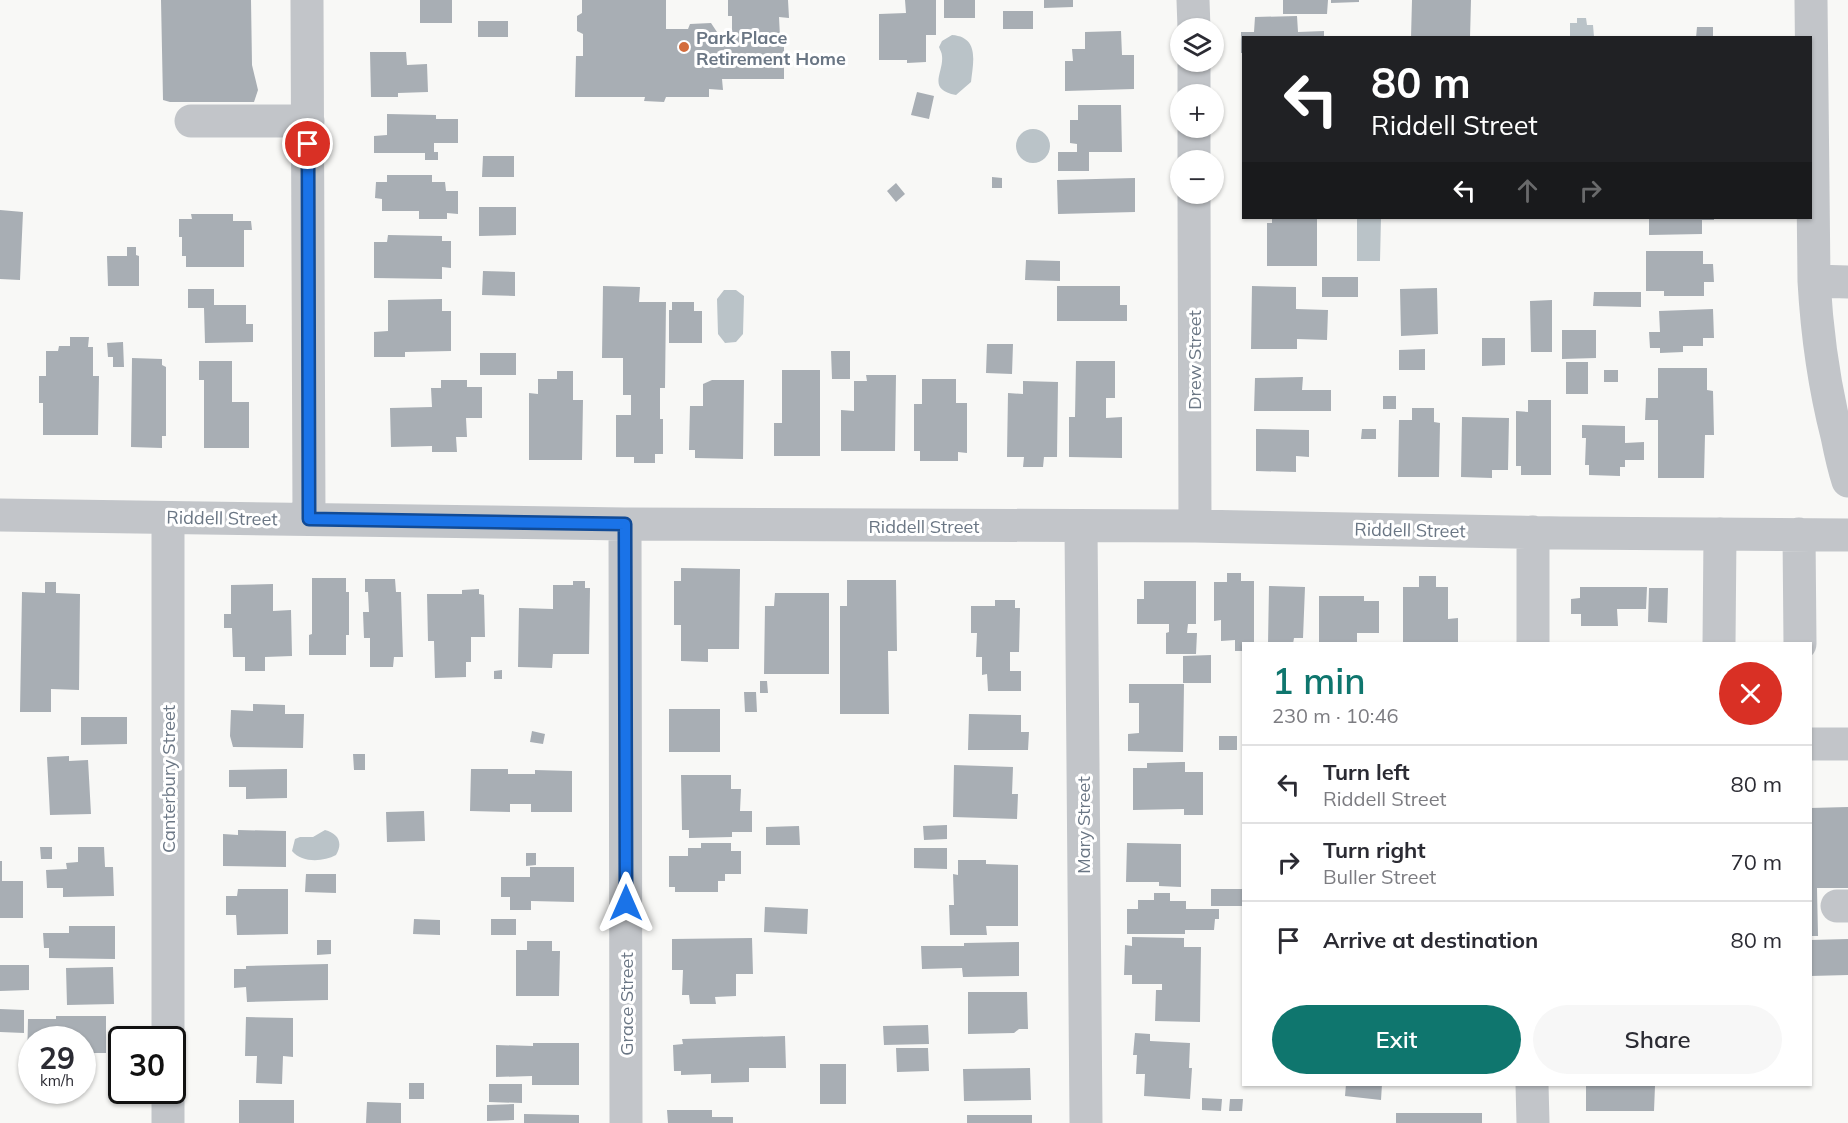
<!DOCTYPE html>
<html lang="en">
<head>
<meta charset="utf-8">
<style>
  :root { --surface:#fff; --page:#f7f7f7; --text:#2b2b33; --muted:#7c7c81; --line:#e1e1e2; --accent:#0f766e }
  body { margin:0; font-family:Mulish,sans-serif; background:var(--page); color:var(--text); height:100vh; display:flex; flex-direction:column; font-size:22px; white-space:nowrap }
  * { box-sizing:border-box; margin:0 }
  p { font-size:20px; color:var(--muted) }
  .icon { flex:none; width:33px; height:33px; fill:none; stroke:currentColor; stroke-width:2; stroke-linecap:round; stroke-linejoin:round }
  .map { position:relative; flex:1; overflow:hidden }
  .drawer { position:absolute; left:1242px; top:642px; width:570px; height:444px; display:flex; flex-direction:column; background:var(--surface); border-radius:0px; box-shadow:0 2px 4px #0004 }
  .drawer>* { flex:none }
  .guide { position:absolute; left:1242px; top:36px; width:570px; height:183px; border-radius:0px; box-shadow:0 2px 4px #0004; background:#202124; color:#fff; overflow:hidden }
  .tools { position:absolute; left:1170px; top:18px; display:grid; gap:12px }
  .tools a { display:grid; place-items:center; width:54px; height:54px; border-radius:50%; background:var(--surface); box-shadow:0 2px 4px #0004; font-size:30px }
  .speed { position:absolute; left:18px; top:1026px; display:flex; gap:12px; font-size:30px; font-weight:700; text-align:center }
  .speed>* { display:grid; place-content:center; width:78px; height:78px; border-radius:50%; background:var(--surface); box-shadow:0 2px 4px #0004; line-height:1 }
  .speed small { font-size:15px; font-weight:400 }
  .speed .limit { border:3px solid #111; border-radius:9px; background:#fff; color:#111 }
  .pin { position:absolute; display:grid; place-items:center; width:51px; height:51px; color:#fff; margin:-26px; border:3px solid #fff; border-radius:50%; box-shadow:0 2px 6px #0007 }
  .me { position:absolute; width:66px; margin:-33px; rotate:0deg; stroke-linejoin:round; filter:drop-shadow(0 0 4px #0008) }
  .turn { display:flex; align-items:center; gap:21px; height:126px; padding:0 30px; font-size:27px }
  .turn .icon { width:78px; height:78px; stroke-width:2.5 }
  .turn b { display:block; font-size:42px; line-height:51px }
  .lanes { display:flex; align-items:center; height:57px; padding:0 30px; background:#0003; justify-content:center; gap:30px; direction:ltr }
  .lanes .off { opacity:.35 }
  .round { display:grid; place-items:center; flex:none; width:63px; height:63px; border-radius:32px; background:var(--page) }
  .head { display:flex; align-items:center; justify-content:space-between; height:102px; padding:0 30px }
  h1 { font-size:36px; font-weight:600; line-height:45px; color:var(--accent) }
  .action { display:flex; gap:12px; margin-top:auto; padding:12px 30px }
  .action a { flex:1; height:69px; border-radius:36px; background:var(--accent); color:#fff; font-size:24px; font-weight:600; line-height:69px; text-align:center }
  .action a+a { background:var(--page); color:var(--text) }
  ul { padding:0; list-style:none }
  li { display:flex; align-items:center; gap:18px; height:78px; padding:0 30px; border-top:2px solid var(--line) }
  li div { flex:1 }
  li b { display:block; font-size:22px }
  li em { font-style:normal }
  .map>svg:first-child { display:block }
</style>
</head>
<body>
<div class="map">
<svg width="1848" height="1123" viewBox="0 0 1848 1123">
  <rect width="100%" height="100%" fill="#f8f8f6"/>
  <path fill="#bac3c8" d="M1577,18h9l1,7h6l1,12h-24v-14h7z
    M952,35c28,2 21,28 19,47l-15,13c-30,-6 -12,-22 -14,-39 0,-3 -2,-6 -3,-9l3,-6z
    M1016 146a17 17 0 1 1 34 0a17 17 0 1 1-34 0Z
    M1357,218h24l-1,43h-23z
    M724,290h12l8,6 -1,38 -7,8 -11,1 -7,-9 -1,-35z
    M325,830c14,4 18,13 11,25 -13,7 -34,8 -44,-4l3,-12 5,-2h13z"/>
  <path fill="#a8aeb4" d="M161,0h90l1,65 6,25 -4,12h-84l-7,-2z
    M420,0h32v23h-32z
    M582,0h84v29h22l2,-5 21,-1 10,15h11v-22h-4v-16h60l1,18 -10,-1 1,20h4v42h-62l1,11 -14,-1v8h-43l-2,5 -20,-1 1,-4h-70l1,-41h7v-22l-6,-3v-15l5,-3z
    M905,0h31v35h-10v27l-19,1v-3h-28v-46l27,-1z
    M944,0h31v18h-31z
    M1044,0h29v7l-29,1z
    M1283,0h45l-1,14h-44z
    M1331,0h28v2l-28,1z
    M1412,0h59l-1,38h-59z
    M1003,11h30v18h-30z
    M1297,16l1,16 26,-1v7h-80v15h-3v-21h13l1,-15z
    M478,21h30v16h-30z
    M1697,27h16v11h-17z
    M1121,31l1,24h12v34l-69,2v-30h8l-1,-12h13v-17z
    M370,52h36l1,13 20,-1 1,28 -30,1v4h-27z
    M917,92l17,4 -5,23 -18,-4z
    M1078,105h43l1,47h-33v19h-31v-19h19v-8l-7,-1v-23h8z
    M387,114l49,1v4h22v24h-24v9h4v8h-13v-7h-51v-17l13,-1z
    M483,156h31v21h-32z
    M387,175h45v7h13l1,9h12v23l-11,-1v6h-28v-8h-37v-12l-7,-1 1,-16h11z
    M992,177l10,1v10h-10z
    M1135,178v34l-77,2 -1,-34z
    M896,183l9,11 -9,8 -9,-11z
    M479,207h37v28l-37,1z
    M0,210l23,2 -3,68 -20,-1z
    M191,214h42v7h18l1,9h-8v37h-58v-11h-4v-19h-3v-18h13z
    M1272,218h45v48h-50v-43h5z
    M1649,218h65v2h-12v14l-53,1z
    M388,235l54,1v5h9v27l-9,-1v12l-68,-1v-36h13z
    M127,247h9v8l3,1v30h-31l-1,-30h20z
    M1646,251h57v13h10l1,18h-10v14h-40v-5h-18z
    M1026,260l34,1v20l-35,-1z
    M483,271l32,1v24l-33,-1z
    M1322,277h36v20h-36z
    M603,286l37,1 -1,15h27l-1,86h-5v31h3v35h-8v9h-21v-6h-18v-42h15v-20h-8v-37h-21z
    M1057,286h63v19h7v16h-70z
    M1252,286l44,1v22l32,1 -1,30 -30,-1v10h-46z
    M1437,288l1,46 -37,2 -1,-47z
    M188,289h26v16h32v19h7v18l-48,1 -1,-35h-16z
    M1594,292h47v15l-48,-1z
    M442,299v12h9v40l-46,1v5h-31v-25l14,-1v-31z
    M1552,300v52h-21l-1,-51z
    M672,302h22v9h8v32h-33v-33h3z
    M1713,309l1,29h-11v8h-20v6l-23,1v-5h-10l-1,-16h11l-1,-21z
    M1562,330h34v28l-34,1z
    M70,337h19l-1,10h5v29h6l-1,59h-55v-32h-4v-27h7v-25h12l1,-5h11z
    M1482,338h23v27l-23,1z
    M123,342l1,25h-11v-10h-5l-1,-14z
    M987,344h26l-1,30 -26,-1z
    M1425,349v21h-26v-20z
    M831,351h19v28h-18z
    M480,353h36v22h-36z
    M132,358l30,1v6l4,2v69h-4v12l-31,-1z
    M199,361h33v41h17v46h-45v-68h-5z
    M1076,361h39v37h-9v20l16,-1v41l-53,-1v-40h6z
    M1566,362h22v32h-22z
    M1658,368h49v22l6,1 1,44h-9l-1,43h-46v-58h-13l1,-22h12z
    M782,370h38v86h-46v-33h8z
    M1604,370h14v12h-14z
    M557,371h16v29h10l-1,60h-53v-67l9,1v-15h19z
    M866,375h30l-1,76h-54v-41l13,1v-30h13z
    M1303,377l-1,13h29v21h-77l1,-33z
    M922,379h34v24h11v50l-9,-1v9h-38v-10h-6v-47h8z
    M441,380h26v7h15v31h-16l1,19h-11l1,15h-25v-6l-41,1 -1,-39 42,-1 -1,-19h10z
    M712,380h32l-1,79 -48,-1v-8h-6l1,-44h13v-22z
    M1023,381l35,1 -1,75h-13l-1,10h-20l1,-10h-17l1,-64 15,1z
    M1383,396h13v13h-13z
    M1528,400h23v75h-30v-9h-5v-55l12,1z
    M1412,408h22v14l6,1 -1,54h-41l1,-57h13z
    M1462,417l47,1 -1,52h-16v8l-31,-1z
    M1582,425l43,1v17l19,-1v18h-19v7h-5v9l-31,-1v-10h-4l1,-27h-4z
    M1256,429l53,1v27l-13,-1v16l-40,-1z
    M1362,429h14v10h-15z
    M681,568l59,1 -1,80h-31v13l-27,-1v-36h-7v-44h7z
    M1227,573h14v8h13v63h-10v7h-9v-11l-14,1v-21l-7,1v-39h13z
    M1419,576h17v11h12v32l10,-1v26h-55v-57h16z
    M312,578h34v14h3v43h-3v20h-37v-20l3,-1z
    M365,579h30l1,13h5l2,65h-9l-1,10h-23v-29h-6l-1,-26h6l-1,-20h-3z
    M847,580h49l1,71h-9l1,63h-49v-108h7z
    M573,581h12v7h5l-1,66h-36l-1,14 -34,-1 1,-59 34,1v-24h20z
    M1144,581h52v43h-8l-1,9h10l-1,21h-30v-21l3,-1v-8h-32v-25h7z
    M45,582h11v11l24,1 -1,96 -28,-1v23h-31l2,-120 23,1z
    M273,584v27l18,-1 1,46 -27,1v14h-20v-14h-12l-1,-29h-8v-14h7v-29z
    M1269,586l36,1 -2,51h-9l-1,6h-25z
    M1580,587h67l-1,22h-29l1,17h-37v-12h-10v-15l9,-1z
    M1649,588h19l-1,35 -19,-1z
    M479,589v5l5,1 1,42h-14v25h-5v15l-31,1 -1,-37h-6l-1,-47h35v-4z
    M775,593h54v81h-65l1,-68h9z
    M1319,596h45v5h15v32h-22v11h-38z
    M995,600h20v8h5l-1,44h-9v19h11v20h-33l-1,-17 -5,1v-18h-6l1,-24h-6v-27h24z
    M1211,655v28h-28v-27z
    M502,670v9h-8v-8z
    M760,681h7l1,12h-8z
    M1129,684h55l-1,68 -55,-1v-17l11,-1v-30h-10z
    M744,692h12l1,20h-12z
    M253,704l32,1v9h19l-1,34 -70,-1 -3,-11 1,-26 22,1z
    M669,709h51v43h-51z
    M969,714l52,1v17h8l-1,18h-60z
    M81,717h46v27l-46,1z
    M532,731l13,3 -2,10 -13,-2z
    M1219,736h18v14h-18z
    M353,754h12v16h-11z
    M69,756v5l19,-1 3,54 -41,1 -3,-58z
    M1181,762h4v10h18v43h-19v-6l-51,1v-42h14v-5z
    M954,765l59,2 -1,27h6l-1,25 -64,-2z
    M287,769v29l-41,1v-12h-17v-17z
    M471,769h37v5h27v-4l37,1v41h-41v-8h-21v8l-40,-1z
    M681,775h50v14h10l-1,22h12v21h-20v5l-43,1v-8h-7z
    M1848,807v81h-31l1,48h-8v-128z
    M424,811l1,30 -38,1 -1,-30z
    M947,825v14l-23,1 -1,-14z
    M799,826l1,19h-34v-18z
    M238,830l48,1v36l-63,-1v-32l15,1z
    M701,843h30v8h10v23h-16v7h-7v11h-43v-5h-6v-31h19v-8h13z
    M1127,843l54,1v43l-22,-1v-4h-33z
    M40,847h12v12h-11z
    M78,847h26l1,20h8l1,29 -51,1v-9h-16l-1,-18 21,-1 -1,-6 12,-1z
    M914,848h33v21l-33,-1z
    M526,853h10v12l-10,1z
    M958,860h28v4l32,1v61h-32l1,9h-37l-1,-30h5l-1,-31 5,1z
    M0,861h2v20h21v37h-23z
    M530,867h44v35l-43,-1v9h-21v-13h-9v-20h29z
    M306,874h30v19l-31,-1z
    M238,889h50v45l-51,1 -1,-20h-10v-19h11z
    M1211,889h33v17h-33z
    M1154,893h16v8h16v8h33v10h-4l-1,11h-29v4h-58v-25h11v-9h16z
    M765,907l43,2 -1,25 -43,-2z
    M414,919l26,1v15l-27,-1z
    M491,919h25v16h-25z
    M69,926h46v33l-66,-1v-10h-5l-1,-15h26z
    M1132,937l52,1v9h17l-1,75 -45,-1 1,-31h6v-6h-30v-9h-8l1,-30 7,1z
    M752,938l1,36h-17v22l-21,1 1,7h-26l-1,-9h-7l1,-25h-11v-31z
    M1848,939v36l-38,1v-36z
    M317,940h14v14l-14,1z
    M527,941h25v10h8l-1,45h-43v-46h11z
    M1019,942v34l-56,1 -1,-9 -40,1 -1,-23h43v-3z
    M328,964v36l-81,2 -1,-15 -12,1v-19h12v-3z
    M0,965h29v25l-29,1z
    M113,967l1,37 -47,1 -1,-37z
    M968,992h59l1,37h-9l-5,4 -46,1z
    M0,1009l24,1v23l-24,-1z
    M56,1016h50v37h-24v-13h-50v24l-5,-1 1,-44h28z
    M246,1017l47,1v39l-10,-1 -1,28 -26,-1 1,-27h-12z
    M928,1025l1,19 -45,1 -1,-19z
    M1135,1033l15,1v7l40,2 -1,25h3l-2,31 -46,-3 1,-22h-9l1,-19h-4z
    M785,1036l1,32h-37v14l-38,1v-9l-30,1v-4h-7l-1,-26 10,-1 -1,-5z
    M533,1043h46v42h-47v-9l-36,1v-32l37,1z
    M896,1048h32l1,23 -32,1z
    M820,1064h26v40h-26z
    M1030,1068l1,32 -67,1 -1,-32z
    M409,1083h15v16h-15z
    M489,1084h33v19l-33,-1z
    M1346,1084h36l-1,16 -36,-4z
    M1586,1085l69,1 -1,25h-68z
    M1202,1098l20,1 -1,12 -19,-1z
    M1230,1099h13l-1,12h-13z
    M239,1100h55v23h-55z
    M367,1102l34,1v20h-35z
    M514,1104v16l-27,1v-16z
    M667,1110h45v7h21v6h-65z
    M1396,1113h86v10h-86z
    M524,1114l55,1v8h-55z
    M967,1115h65v8h-65z"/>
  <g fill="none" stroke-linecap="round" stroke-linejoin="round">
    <path stroke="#c2c5c9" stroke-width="33" d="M307,0l2,519
      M1193,0l1,28
      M1811,0l3,281c3,53 10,104 23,155 3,15 6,30 11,45
      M1194,62v32
      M191,121h117
      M1194,128v32
      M1194,194l1,332
      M1814,281l34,1
      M0,515l625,9 570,2 366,7 287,2
      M625,524l1,599
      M1081,527l5,596
      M1799,534l1,110
      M1533,644v-112
      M1719,644l1,-110
      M1810,744h38
      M1837,906h11
      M168,1040v-522
      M1532,1084l1,39
      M168,1123v-33"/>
  </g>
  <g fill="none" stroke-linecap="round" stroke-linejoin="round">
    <g stroke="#114b97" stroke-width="15">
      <path id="route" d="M308,144l1,375 316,5 1,379"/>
    </g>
    <use href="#route" stroke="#1a73e8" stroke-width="10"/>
  </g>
  <circle fill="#d36c3c" stroke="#fff" stroke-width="2" cx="684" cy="47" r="6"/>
  <g text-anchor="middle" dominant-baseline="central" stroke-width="6" stroke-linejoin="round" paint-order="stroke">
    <g font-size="18" font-weight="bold" fill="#6a7684" stroke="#fff" text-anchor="start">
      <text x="696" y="37">Park Place<tspan x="696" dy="21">Retirement Home</tspan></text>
    </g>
    <g font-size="18" fill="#6a7684" stroke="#fff">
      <text transform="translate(1194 360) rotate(-90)">Drew Street</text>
      <text transform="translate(222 518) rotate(1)">Riddell Street</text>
      <text x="924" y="526">Riddell Street</text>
      <text transform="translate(1410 530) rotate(1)">Riddell Street</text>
      <text transform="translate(168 779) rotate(-90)">Canterbury Street</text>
      <text transform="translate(1083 825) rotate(-90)">Mary Street</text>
      <text transform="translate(626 1004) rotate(-90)">Grace Street</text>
    </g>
  </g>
</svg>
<div class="tools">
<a><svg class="icon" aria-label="layers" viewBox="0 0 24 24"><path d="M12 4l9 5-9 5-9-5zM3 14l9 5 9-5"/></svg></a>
<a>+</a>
<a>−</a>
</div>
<div class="speed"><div>29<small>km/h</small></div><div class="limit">30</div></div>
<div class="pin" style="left:308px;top:144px;background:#d93025"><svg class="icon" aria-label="arrive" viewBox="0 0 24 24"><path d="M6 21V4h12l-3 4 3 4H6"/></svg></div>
<svg class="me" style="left:626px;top:903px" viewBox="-20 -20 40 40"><path d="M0-17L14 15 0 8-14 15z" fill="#1a73e8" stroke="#fff" stroke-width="4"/></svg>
<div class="guide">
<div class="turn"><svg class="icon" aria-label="left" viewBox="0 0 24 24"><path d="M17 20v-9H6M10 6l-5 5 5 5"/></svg><div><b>80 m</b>Riddell Street</div></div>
<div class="lanes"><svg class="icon" aria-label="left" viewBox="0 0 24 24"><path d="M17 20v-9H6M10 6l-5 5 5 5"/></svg><svg class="icon off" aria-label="ahead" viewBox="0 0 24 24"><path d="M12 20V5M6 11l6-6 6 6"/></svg><svg class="icon off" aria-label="right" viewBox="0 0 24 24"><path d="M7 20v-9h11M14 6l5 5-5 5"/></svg></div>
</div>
<section class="drawer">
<div class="head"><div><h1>1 min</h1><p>230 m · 10:46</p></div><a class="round" style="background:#d93025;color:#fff"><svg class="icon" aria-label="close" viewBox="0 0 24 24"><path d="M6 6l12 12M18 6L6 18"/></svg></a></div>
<ul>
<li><svg class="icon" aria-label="left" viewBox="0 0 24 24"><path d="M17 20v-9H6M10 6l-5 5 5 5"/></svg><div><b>Turn left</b><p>Riddell Street</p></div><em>80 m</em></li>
<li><svg class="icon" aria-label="right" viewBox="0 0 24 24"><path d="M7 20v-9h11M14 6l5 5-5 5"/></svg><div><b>Turn right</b><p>Buller Street</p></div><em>70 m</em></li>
<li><svg class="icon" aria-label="arrive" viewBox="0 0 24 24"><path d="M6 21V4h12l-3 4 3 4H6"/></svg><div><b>Arrive at destination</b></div><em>80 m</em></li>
</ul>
<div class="action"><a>Exit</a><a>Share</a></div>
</section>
</div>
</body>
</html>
